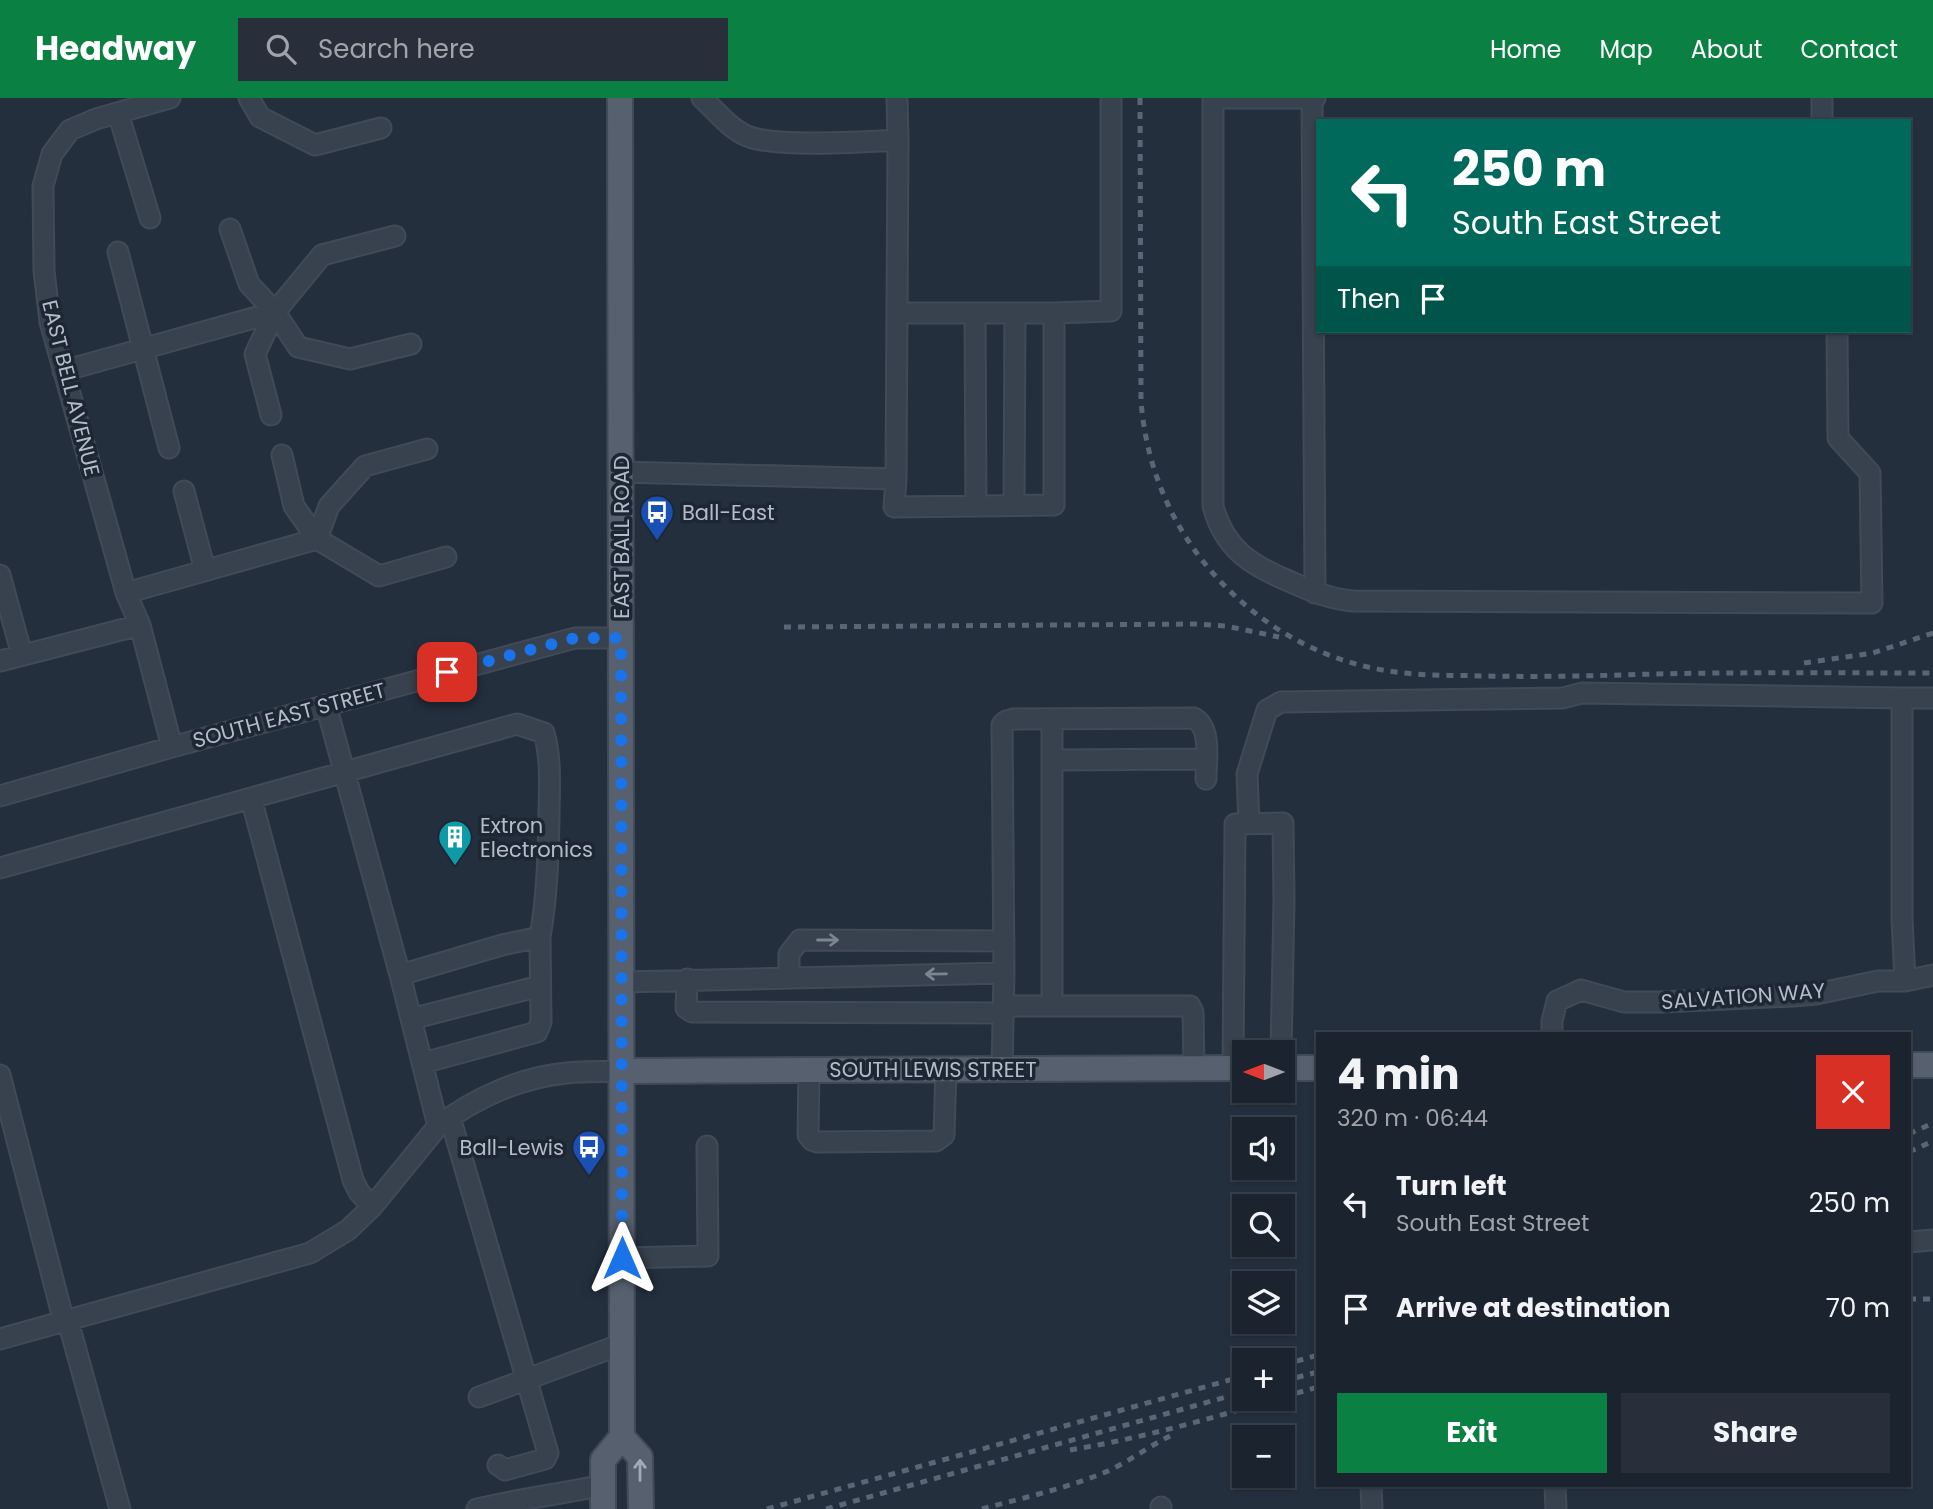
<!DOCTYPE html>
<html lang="en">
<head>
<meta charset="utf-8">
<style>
  :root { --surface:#1b232e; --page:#282f3a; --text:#f1f3f6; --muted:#a0a4aa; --line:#39404a; --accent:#0b8043 }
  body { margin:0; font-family:Poppins,sans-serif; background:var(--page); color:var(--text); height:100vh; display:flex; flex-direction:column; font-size:26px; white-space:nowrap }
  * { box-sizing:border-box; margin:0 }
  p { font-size:23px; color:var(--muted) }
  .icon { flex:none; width:38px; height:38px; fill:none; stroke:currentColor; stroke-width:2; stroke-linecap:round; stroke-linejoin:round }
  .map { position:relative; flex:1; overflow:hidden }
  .drawer { position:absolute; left:1316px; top:934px; width:595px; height:455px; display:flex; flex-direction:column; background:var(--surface); border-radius:0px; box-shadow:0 2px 5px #0004,0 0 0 2px var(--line) }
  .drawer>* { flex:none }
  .banner { position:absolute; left:1316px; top:21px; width:595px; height:214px; border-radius:0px; box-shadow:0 2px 5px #0004,0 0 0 2px var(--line); background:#00695c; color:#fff; overflow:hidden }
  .needle { width:46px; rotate:270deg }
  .fabs { position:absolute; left:1232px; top:942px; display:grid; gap:14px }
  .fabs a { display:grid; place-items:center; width:63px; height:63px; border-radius:0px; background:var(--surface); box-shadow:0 2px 5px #0004,0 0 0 2px var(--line); font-size:35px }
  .pin { position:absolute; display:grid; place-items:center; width:60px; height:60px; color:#fff; margin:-30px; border-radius:14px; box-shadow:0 4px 10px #0006 }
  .me { position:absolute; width:77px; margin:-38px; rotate:0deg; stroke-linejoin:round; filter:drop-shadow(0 0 5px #0008) }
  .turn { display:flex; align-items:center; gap:24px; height:147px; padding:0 21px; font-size:32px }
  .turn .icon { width:91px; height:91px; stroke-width:2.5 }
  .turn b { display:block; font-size:49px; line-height:60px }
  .then { display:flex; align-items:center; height:66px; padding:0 21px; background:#0003; gap:14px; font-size:26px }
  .round { display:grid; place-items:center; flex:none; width:74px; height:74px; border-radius:0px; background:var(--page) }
  .head { display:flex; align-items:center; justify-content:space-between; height:119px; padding:0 21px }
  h1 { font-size:42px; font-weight:700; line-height:52px }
  .primary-button { display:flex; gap:14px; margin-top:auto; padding:14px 21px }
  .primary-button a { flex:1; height:80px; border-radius:0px; background:var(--accent); color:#fff; font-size:28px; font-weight:700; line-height:80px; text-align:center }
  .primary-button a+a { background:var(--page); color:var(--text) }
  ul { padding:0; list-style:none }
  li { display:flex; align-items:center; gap:21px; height:105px; padding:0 21px }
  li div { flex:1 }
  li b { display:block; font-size:26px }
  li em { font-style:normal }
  header { display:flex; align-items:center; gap:42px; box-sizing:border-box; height:98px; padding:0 35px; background:var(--accent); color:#fff }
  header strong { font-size:33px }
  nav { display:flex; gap:38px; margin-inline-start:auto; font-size:24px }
  .search { width:490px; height:63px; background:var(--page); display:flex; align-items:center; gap:18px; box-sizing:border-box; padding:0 24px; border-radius:0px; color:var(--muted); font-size:26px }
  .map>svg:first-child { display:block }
</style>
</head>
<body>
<header>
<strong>Headway</strong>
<div class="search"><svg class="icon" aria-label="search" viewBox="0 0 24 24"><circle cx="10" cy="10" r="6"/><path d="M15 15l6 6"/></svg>Search here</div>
<nav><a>Home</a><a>Map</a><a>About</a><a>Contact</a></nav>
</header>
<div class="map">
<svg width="1933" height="1411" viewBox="0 0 1933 1411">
  <rect width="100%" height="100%" fill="#242f3e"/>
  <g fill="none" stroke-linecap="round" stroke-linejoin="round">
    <g stroke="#414a57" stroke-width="23">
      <path id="minor" d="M170,0l-74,21 -26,11 -18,24 -9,32 1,85 6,51 76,271 14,32 32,122
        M249,0l11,19 55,28 66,-17
        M702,0c14,13 27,30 45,38 29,12 117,6 151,4l-1,-42
        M1312,0l3,495
        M1315,0h-102v408c11,43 39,60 78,76 20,9 39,17 62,19l519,2 -2,-130 -32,-35 -1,-107
        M1822,0v23
        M118,15l32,105
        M230,131l19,55 26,28 23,35 52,12 61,-15
        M118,154l51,196
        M897,215h157
        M975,215l1,193
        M63,273l212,-59
        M271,317l-16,-61 20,-42 47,-57 73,-19
        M282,357l12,51 23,33 62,37 67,-19
        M621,374l275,7 -2,28 160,-2v-192l57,-2v-213
        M896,381l2,-339
        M184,393l21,79
        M1014,407l1,-192
        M317,441l12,-33 36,-40 62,-17
        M0,477l22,80
        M126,495l191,-54
        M0,563l140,-36
        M1902,600h31
        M326,607l74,270 38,151
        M1052,621v286
        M1052,662l154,-1
        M0,698l172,-49 403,-109h46
        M251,700l102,382 6,12 13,15
        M1249,725l-2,-49 20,-64 14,-8 282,-4 19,-5 320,5v221l3,62h-27l-62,13 -23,2 -131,6h-38l-43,-12 -24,11 -5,20v13
        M0,770l517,-144 27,9c8,28 5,57 5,86 -1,41 -2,78 -9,118l-38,8 -102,30
        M789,879v-23l11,-14 204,1
        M687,881l-1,29 6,4 311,1
        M1905,883l28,-6
        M622,884l382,-9
        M1003,908h187l3,6 1,56
        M411,921l129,-33
        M423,965l114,-31 4,-10 -1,-85
        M1233,970l2,-244 48,-1 1,79 -3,150
        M809,971l-1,66 4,5 5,2 119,-1 8,-6 2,-66
        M1002,971l2,-96 -2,-248 4,-4 7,-2 181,-1c18,10 12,43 12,61
        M0,977l64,247
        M450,1019l98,336 -3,6 -40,11 -7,-5
        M1909,1144l24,-2
        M622,1160l86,-2 -1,-110
        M68,1223l52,188
        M0,1241l310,-86 38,-23 24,-23 66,-81c37,-28 83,-49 129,-53 18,-2 37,-1 55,-2
        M479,1299l143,-53
        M1371,1388l1,23
        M1555,1388l1,23
        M477,1411c42,-10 84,-15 126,-24
        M1161,1411v-2"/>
    </g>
    <g stroke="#414a57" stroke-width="28">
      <path id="major" d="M1909,967h24
        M1283,970h35
        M622,973l622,-3
        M622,1339l18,20 1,52
        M603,1411v-49l19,-23 -2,-1339"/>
    </g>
    <use href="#minor" stroke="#38414e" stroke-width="19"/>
    <use href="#major" stroke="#56606e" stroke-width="24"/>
    <path stroke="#5a6575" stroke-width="5" stroke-dasharray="7 7" stroke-linecap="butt" d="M1140,0l1,302c4,58 25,114 61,160 53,67 127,108 213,114 22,2 46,1 68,2 57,1 113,0 170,-2 93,-2 187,-1 280,-1
      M784,529l411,-3 31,2 53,11
      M1804,565l69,-10 60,-20
      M1909,1036l24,-11
      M1909,1054l24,-11
      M1909,1201h24
      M1283,1267l35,-10
      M1283,1283l35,-9
      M1283,1299l35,-10
      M1070,1352c72,-12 140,-31 209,-52
      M767,1411l477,-133
      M826,1411l418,-117
      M982,1411c40,-11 82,-20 121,-36 23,-9 44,-26 67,-37"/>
  </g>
  <defs><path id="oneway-shaft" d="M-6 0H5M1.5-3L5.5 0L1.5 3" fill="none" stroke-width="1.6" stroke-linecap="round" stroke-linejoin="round" transform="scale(1.75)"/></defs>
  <g stroke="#7c8592">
    <use href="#oneway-shaft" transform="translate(828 842)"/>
    <use href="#oneway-shaft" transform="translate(936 876) rotate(179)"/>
  </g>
  <use stroke="#a1aab7" href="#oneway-shaft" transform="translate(640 1372) rotate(-90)"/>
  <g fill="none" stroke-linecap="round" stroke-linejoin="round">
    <path stroke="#1a73e8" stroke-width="12" stroke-dasharray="0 21.6" d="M447,574l128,-34h46l1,620"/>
  </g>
  <defs>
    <g id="bus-pin" transform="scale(1.75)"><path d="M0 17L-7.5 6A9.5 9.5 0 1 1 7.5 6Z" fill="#1a4fb4" stroke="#1d2633"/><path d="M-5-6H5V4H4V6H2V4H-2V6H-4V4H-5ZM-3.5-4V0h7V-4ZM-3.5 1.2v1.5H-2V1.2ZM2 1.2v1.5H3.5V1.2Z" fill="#fff"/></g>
    <g id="building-pin" transform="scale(1.75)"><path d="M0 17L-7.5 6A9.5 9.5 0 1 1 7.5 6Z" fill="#0f9aa8" stroke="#1d2633"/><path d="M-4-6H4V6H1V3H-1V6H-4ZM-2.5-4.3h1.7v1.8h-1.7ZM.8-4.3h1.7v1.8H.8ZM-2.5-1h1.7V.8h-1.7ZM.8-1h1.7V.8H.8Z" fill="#fff"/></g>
  </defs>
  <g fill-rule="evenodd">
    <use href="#bus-pin" x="657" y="414"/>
    <use href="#building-pin" x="455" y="739"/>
    <use href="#bus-pin" x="589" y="1049"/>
  </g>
  <g text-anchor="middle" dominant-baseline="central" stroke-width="7" stroke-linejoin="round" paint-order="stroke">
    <g font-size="21" fill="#b4bcc9" stroke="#1d2633">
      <text transform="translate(71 290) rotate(76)">EAST BELL AVENUE</text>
      <text transform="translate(621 439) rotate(-90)">EAST BALL ROAD</text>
      <text transform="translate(289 617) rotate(-15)">SOUTH EAST STREET</text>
      <text transform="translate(1743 898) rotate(-4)">SALVATION WAY</text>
      <text x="933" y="971">SOUTH LEWIS STREET</text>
    </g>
    <g font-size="21" fill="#b4bcc9" stroke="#1d2633" text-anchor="start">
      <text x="682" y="414">Ball-East</text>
      <text x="480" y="727">Extron<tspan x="480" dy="24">Electronics</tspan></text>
      <text x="564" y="1049" text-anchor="end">Ball-Lewis</text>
    </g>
  </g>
</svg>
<div class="fabs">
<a><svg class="needle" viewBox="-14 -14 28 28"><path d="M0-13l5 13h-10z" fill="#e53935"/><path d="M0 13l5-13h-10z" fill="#a0a4aa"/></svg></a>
<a><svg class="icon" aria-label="sound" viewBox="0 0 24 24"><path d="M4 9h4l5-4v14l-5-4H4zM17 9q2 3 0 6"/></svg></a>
<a><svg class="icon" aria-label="search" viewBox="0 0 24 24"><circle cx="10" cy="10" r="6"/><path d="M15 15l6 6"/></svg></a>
<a><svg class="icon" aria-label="layers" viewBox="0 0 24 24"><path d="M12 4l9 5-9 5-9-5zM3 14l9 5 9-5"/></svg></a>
<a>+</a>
<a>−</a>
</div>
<div class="pin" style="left:447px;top:574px;background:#d93025"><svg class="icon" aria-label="arrive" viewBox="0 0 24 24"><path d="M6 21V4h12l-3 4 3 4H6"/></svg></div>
<svg class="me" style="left:622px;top:1160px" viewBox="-20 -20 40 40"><path d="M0-17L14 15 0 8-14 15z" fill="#1a73e8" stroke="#fff" stroke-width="4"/></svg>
<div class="banner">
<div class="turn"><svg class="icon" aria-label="left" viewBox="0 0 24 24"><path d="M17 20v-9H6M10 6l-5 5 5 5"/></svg><div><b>250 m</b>South East Street</div></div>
<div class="then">Then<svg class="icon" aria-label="arrive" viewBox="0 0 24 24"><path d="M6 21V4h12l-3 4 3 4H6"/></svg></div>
</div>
<section class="drawer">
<div class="head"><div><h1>4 min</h1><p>320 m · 06:44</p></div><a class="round" style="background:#d93025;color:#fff"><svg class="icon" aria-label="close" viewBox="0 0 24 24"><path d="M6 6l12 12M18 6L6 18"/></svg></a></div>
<ul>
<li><svg class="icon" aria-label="left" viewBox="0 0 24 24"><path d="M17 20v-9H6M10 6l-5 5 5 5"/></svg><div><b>Turn left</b><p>South East Street</p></div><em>250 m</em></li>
<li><svg class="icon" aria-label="arrive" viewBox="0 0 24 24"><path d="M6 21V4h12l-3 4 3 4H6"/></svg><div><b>Arrive at destination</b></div><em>70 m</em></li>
</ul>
<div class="primary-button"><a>Exit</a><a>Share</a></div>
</section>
</div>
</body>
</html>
